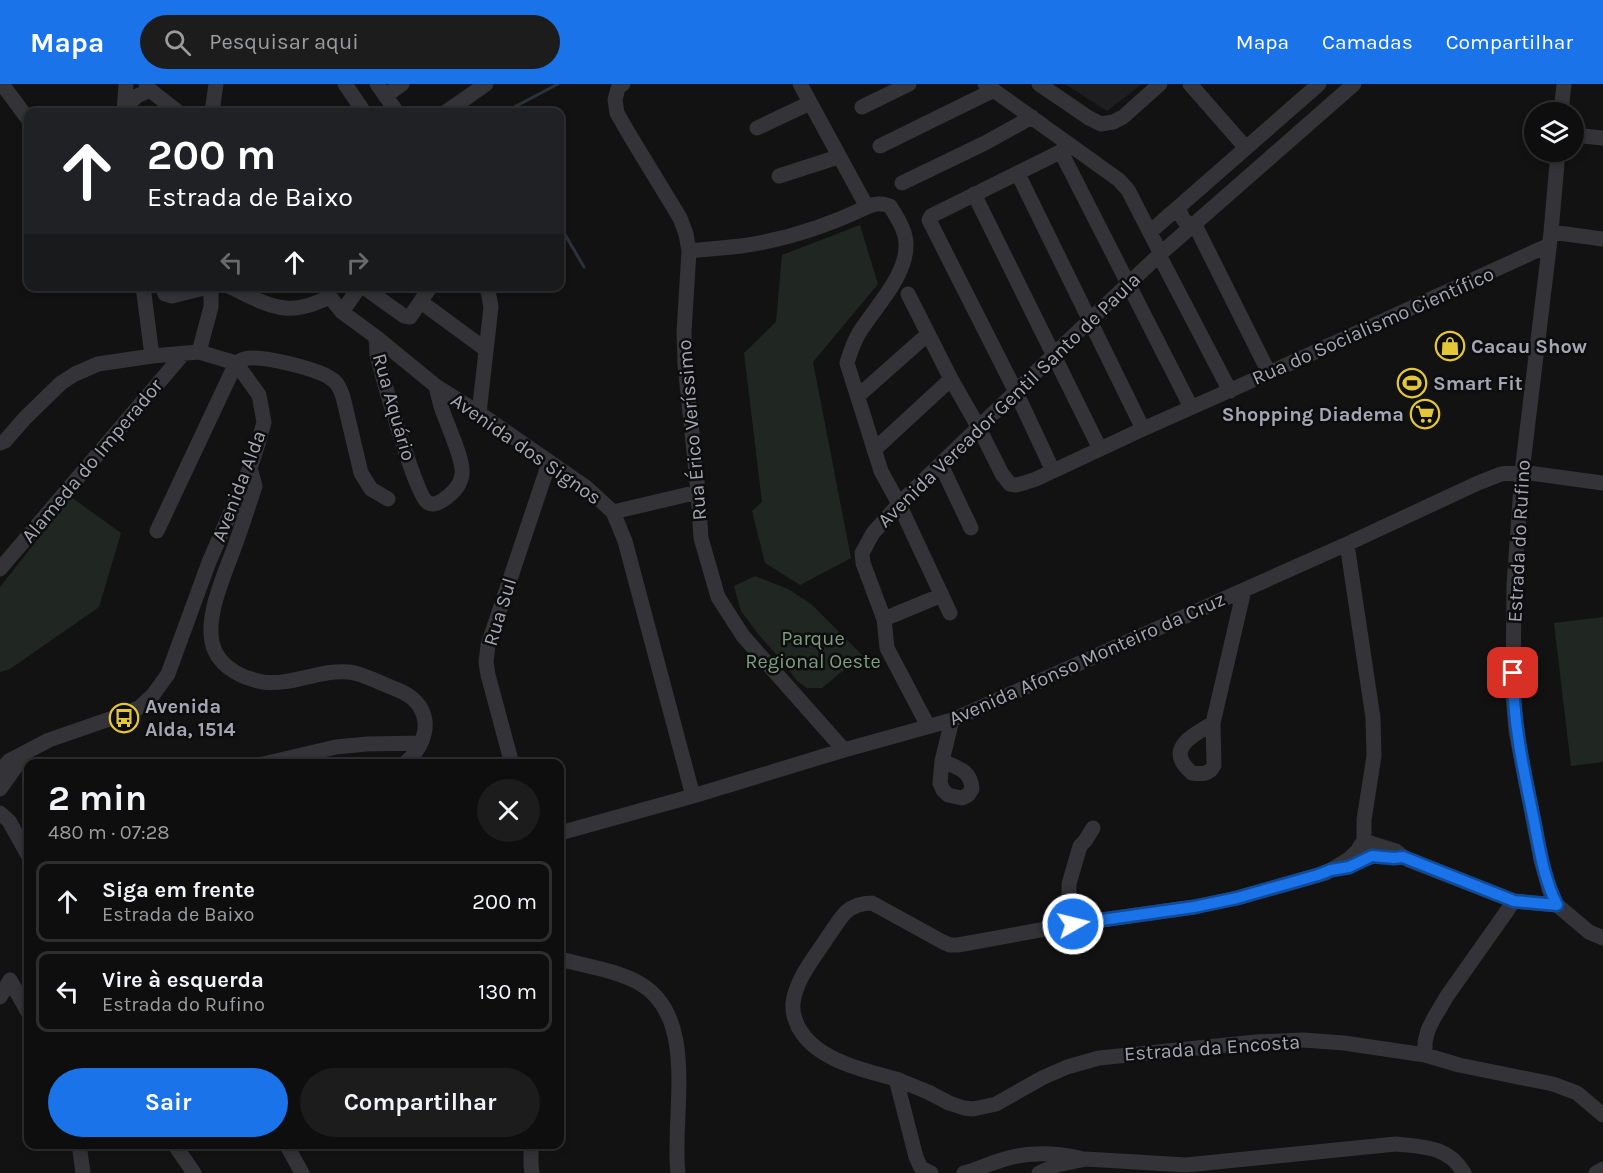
<!DOCTYPE html>
<html lang="pt">
<head>
<meta charset="utf-8">
<style>
  :root { --surface:#0e0e0e; --page:#1c1c1c; --text:#f1f3f6; --muted:#9b9c9e; --line:#2e2e2e; --accent:#1a73e8 }
  body { margin:0; font-family:Karla,sans-serif; background:var(--page); color:var(--text); height:100vh; display:flex; flex-direction:column; font-size:22px; white-space:nowrap }
  * { box-sizing:border-box; margin:0 }
  p { font-size:20px; color:var(--muted) }
  .icon { flex:none; width:33px; height:33px; fill:none; stroke:currentColor; stroke-width:2; stroke-linecap:round; stroke-linejoin:round }
  .map { position:relative; flex:1; overflow:hidden }
  .panel { position:absolute; left:24px; top:675px; width:540px; height:390px; display:flex; flex-direction:column; background:var(--surface); border-radius:12px; box-shadow:0 3px 9px #0003,0 0 0 2px var(--line) }
  .panel>* { flex:none }
  .hud { position:absolute; left:24px; top:24px; width:540px; height:183px; border-radius:12px; box-shadow:0 3px 9px #0003,0 0 0 2px var(--line); background:#202124; color:#fff; overflow:hidden }
  .tools { position:absolute; left:1524px; top:18px; display:grid; gap:12px }
  .tools a { display:grid; place-items:center; width:60px; height:60px; border-radius:50%; background:var(--surface); box-shadow:0 3px 9px #0003,0 0 0 2px var(--line); font-size:30px }
  .pin { position:absolute; display:grid; place-items:center; width:51px; height:51px; color:#fff; margin:-26px; border-radius:12px; box-shadow:0 3px 9px #0006 }
  .me { position:absolute; width:66px; margin:-33px; rotate:82deg; stroke-linejoin:round; filter:drop-shadow(0 0 4px #0008) }
  .turn { display:flex; align-items:center; gap:21px; height:126px; padding:0 24px; font-size:27px }
  .turn .icon { width:78px; height:78px; stroke-width:2.5 }
  .turn b { display:block; font-size:42px; line-height:51px }
  .lanes { display:flex; align-items:center; height:57px; padding:0 24px; background:#0003; justify-content:center; gap:30px; direction:ltr }
  .lanes .off { opacity:.35 }
  .round { display:grid; place-items:center; flex:none; width:63px; height:63px; border-radius:32px; background:var(--page) }
  .headline { display:flex; align-items:center; justify-content:space-between; height:102px; padding:0 24px }
  h1 { font-size:36px; font-weight:700; line-height:45px }
  .cta { display:flex; gap:12px; margin-top:auto; padding:12px 24px }
  .cta a { flex:1; height:69px; border-radius:36px; background:var(--accent); color:#fff; font-size:24px; font-weight:700; line-height:69px; text-align:center }
  .cta a+a { background:var(--page); color:var(--text) }
  ul { padding:0; list-style:none }
  li { display:flex; align-items:center; gap:18px; height:81px; margin:0 12px 9px; padding:0 12px; border:3px solid var(--line); border-radius:12px }
  li div { flex:1 }
  li b { display:block; font-size:22px }
  li em { font-style:normal }
  header { display:flex; align-items:center; gap:36px; box-sizing:border-box; height:84px; padding:0 30px; background:var(--accent); color:#fff }
  header strong { font-size:28px }
  nav { display:flex; gap:33px; margin-inline-start:auto; font-size:21px }
  .search { width:420px; height:54px; background:var(--page); display:flex; align-items:center; gap:15px; box-sizing:border-box; padding:0 21px; border-radius:33px; color:var(--muted); font-size:22px }
  .map>svg:first-child { display:block }
</style>
</head>
<body>
<header>
<strong>Mapa</strong>
<div class="search"><svg class="icon" aria-label="search" viewBox="0 0 24 24"><circle cx="10" cy="10" r="6"/><path d="M15 15l6 6"/></svg>Pesquisar aqui</div>
<nav><a>Mapa</a><a>Camadas</a><a>Compartilhar</a></nav>
</header>
<div class="map">
<svg width="1603" height="1089" viewBox="0 0 1603 1089">
  <rect width="100%" height="100%" fill="#121213"/>
  <path fill="#1e1e20" d="M1065,0h77l-35,27z"/>
  <path fill="#202722" d="M860,141l18,59 -65,78 38,196 -51,27 -35,-22 -13,-52 10,-9 -18,-149 32,-31 6,-67z
    M71,413l50,36 -22,74 -89,62 -10,3v-85z
    M755,492l33,13 23,15 51,51 -40,33h-15l-10,-7 -14,-19 -24,-27 -18,-24 -7,-25z
    M1603,533v145l-32,4 -17,-143z"/>
  <g fill="none" stroke-linecap="round" stroke-linejoin="round">
    <path stroke="#2c323b" stroke-width="3" d="M505,28l53,-28
      M560,142l24,41"/>
    <path stroke="#333338" stroke-width="15" d="M2,0l26,35
      M146,0l4,6 28,22
      M345,0l19,28
      M377,0l20,28
      M623,0l-5,4 -3,12 2,13 12,21 51,84 6,16 3,17 -5,81 1,32 13,128 3,46 17,59 25,39 101,114
      M800,0l67,123c9,-4 14,-4 23,-1 7,11 16,25 16,38 1,32 -31,63 -47,89 -6,10 -9,20 -12,30l34,108 18,33 51,109
      M985,0l134,96 9,10 33,64
      M1039,0l50,34 12,6 12,-2 10,-5 37,-33
      M1190,0l56,64
      M385,12l17,-12
      M862,23l47,-23
      M124,24l13,-12 13,-6
      M124,28l2,-28
      M212,28l4,-28
      M446,28l40,-28
      M1561,28l3,-28
      M757,44l53,-25
      M1574,51l29,3
      M880,62l114,-56
      M1061,68l130,255
      M1558,68l-7,80 -29,240 -8,113 -1,110 3,36 25,129 9,32 7,13 32,27 14,6
      M1018,90l125,255
      M779,92l59,-19
      M902,99l83,-40 47,-26
      M974,110l126,255
      M1180,122c0,11 4,18 15,19l74,148
      M1150,148l169,-148
      M1551,148l52,7
      M689,167c17,-2 35,-3 52,-5 44,-6 86,-20 126,-39
      M1159,171l71,136
      M143,202l9,70
      M162,202l3,8 7,2 40,-10
      M228,202c18,8 37,20 57,22 15,2 31,-5 45,-11
      M326,202l4,11 12,15 34,25 60,49 43,27 108,75 26,24 12,29 68,255
      M362,202l42,30 6,1 21,-31
      M908,210l43,85 28,49 23,46 8,10 6,1 8,-2 12,-4 107,-50 126,-56 280,-128
      M421,218l64,47
      M342,228l18,-26
      M376,253l1,17c5,21 38,140 50,148 5,4 12,1 16,-2 9,-6 18,-15 19,-26 2,-14 -14,-47 -19,-62 -3,-8 -5,-17 -7,-26
      M199,268l12,-45v-20
      M858,312l70,-62
      M479,329l12,-106 -3,-16 -3,-5
      M0,359l5,-2 20,-23 36,-35 14,-9 23,-10 54,-8 47,-4 37,11 23,32 5,27 -6,22 -8,24 -41,94 -41,112 -15,21 -13,12 -10,5 -81,28 -40,21 -9,10
      M874,366l77,-71
      M941,381l30,63
      M250,384l5,18c-7,22 -14,43 -22,65 -10,27 -31,73 -18,100 8,18 30,28 48,31 29,4 57,-13 86,-10 10,1 20,6 30,10 10,5 24,8 33,16 23,20 13,49 -8,66
      M1053,387l-37,-79 -87,-172 2,-4 141,-70
      M613,428l85,-20
      M157,447l79,-168c2,-1 5,-3 8,-4 15,-5 73,10 86,19 8,4 10,11 13,19l18,76 10,16 17,10
      M1347,460l26,174 1,38 -10,64v23
      M0,485l184,-216
      M884,535l58,-24
      M1213,639c-21,13 -49,26 -21,50 9,1 18,2 22,-8l-1,-42 31,-133
      M928,642l-41,-78 -3,-29 -21,-56 -1,-10 11,-20 26,-29 191,-184 69,-65 195,-171
      M942,677c16,7 29,9 30,28l-4,6 -6,3 -14,-3 -5,-5 -3,-7 2,-22 10,-41
      M263,680l73,-17 31,-3 54,-1
      M512,680l-24,-89 -2,-13 2,-17 61,-182
      M0,705l20,-28
      M0,729l9,8 19,34
      M560,749l133,-37 151,-46 108,-30 395,-176 131,-61 23,-9 21,-2 81,11
      M1359 766a8 8 0 1 1 16 0a8 8 0 1 1-16 0Z
      M1370,759l26,8 7,6 8,4 103,40 43,4
      M1073,840l-4,-19v-21l11,-38 5,-5 8,-13
      M560,875c25,7 56,11 79,24 61,34 32,134 39,190
      M10,896l18,32
      M0,913l10,-17
      M1425,971v-13l3,-12 6,-12 13,-22 67,-95
      M896,995l32,13 21,11 15,5 9,1 23,-5 46,-26 25,-11 32,-9 157,-16 47,-2 41,3 81,12 34,10 94,19 24,9 26,22
      M79,1060l4,29
      M174,1060l20,29
      M286,1060l16,29
      M531,1060v21l1,8
      M931,1089l-10,-5 -5,-11 -20,-78c-30,-8 -75,-18 -94,-46 -6,-8 -10,-20 -9,-30 3,-24 21,-45 34,-65 6,-8 12,-19 19,-26 8,-7 16,-9 26,-9l71,39 7,3h8l115,-21 121,-17 43,-9 89,-25 23,-14 10,-10
      M964,1089c14,-4 27,-10 41,-14 23,-7 51,-6 75,-1
      M1039,1089l18,-8 29,-6 100,6 210,-21c28,3 52,2 68,29
      M1596,1089l7,-4"/>
  </g>
  <g fill="none" stroke-linecap="round" stroke-linejoin="round">
    <g stroke="#114b97" stroke-width="15">
      <path id="route" d="M1073,840l121,-17 43,-9 81,-23 13,-5 18,-3 23,-11 22,2 9,-1 111,44 43,4c-14,-28 -18,-59 -24,-89 -10,-48 -20,-94 -20,-143"/>
    </g>
    <use href="#route" stroke="#1a73e8" stroke-width="10"/>
  </g>
  <defs>
    <g id="shop-ring" transform="scale(1.5)"><circle r="9.5" fill="#0d0d0e" stroke="#e4c738" stroke-width="1.5"/><path d="M-5-2.5h2.3a2.7 3.5 0 0 1 5.4 0H5L5.5 6h-11ZM-1.5-2.5h3a1.5 2.3 0 0 0-3 0Z" fill="#e4c738"/></g>
    <g id="stadium-ring" transform="scale(1.5)"><circle r="9.5" fill="#0d0d0e" stroke="#e4c738" stroke-width="1.5"/><path d="M0-5a6.5 5 0 1 0 0 10a6.5 5 0 1 0 0-10ZM-3.5-1.8h7v3.6h-7Z" fill="#e4c738"/></g>
    <g id="supermarket-ring" transform="scale(1.5)"><circle r="9.5" fill="#0d0d0e" stroke="#e4c738" stroke-width="1.5"/><path d="M-6-5.5h2.5l.6 2H6L4.5 2H-2.5L-4.4-4H-6ZM-1.5 3.2a1.3 1.3 0 1 0 .1 0ZM3 3.2a1.3 1.3 0 1 0 .1 0Z" fill="#e4c738"/></g>
    <g id="bus-ring" transform="scale(1.5)"><circle r="9.5" fill="#0d0d0e" stroke="#e4c738" stroke-width="1.5"/><path d="M-5-6H5V4H4V6H2V4H-2V6H-4V4H-5ZM-3.5-4V0h7V-4ZM-3.5 1.2v1.5H-2V1.2ZM2 1.2v1.5H3.5V1.2Z" fill="#e4c738"/></g>
  </defs>
  <g fill-rule="evenodd">
    <use href="#shop-ring" x="1450" y="262"/>
    <use href="#stadium-ring" x="1412" y="299"/>
    <use href="#supermarket-ring" x="1425" y="330"/>
    <use href="#bus-ring" x="124" y="634"/>
  </g>
  <g text-anchor="middle" dominant-baseline="central" stroke-width="5" stroke-linejoin="round" paint-order="stroke">
    <g font-size="20" fill="#a4a6b3" stroke="#0d0d0e">
      <text transform="translate(1373 242) rotate(-24)">Rua do Socialismo Científico</text>
      <text transform="translate(1009 316) rotate(-44)">Avenida Vereador Gentil Santo de Paula</text>
      <text transform="translate(394 323) rotate(74)">Rua Aquário</text>
      <text transform="translate(692 346) rotate(-95)">Rua Érico Veríssimo</text>
      <text transform="translate(526 365) rotate(35)">Avenida dos Signos</text>
      <text transform="translate(92 377) rotate(-50)">Alameda do Imperador</text>
      <text transform="translate(239 402) rotate(-69)">Avenida Alda</text>
      <text transform="translate(1519 457) rotate(-87)">Estrada do Rufino</text>
      <text transform="translate(500 528) rotate(-73)">Rua Sul</text>
      <text transform="translate(1087 575) rotate(-24)">Avenida Afonso Monteiro da Cruz</text>
      <text transform="translate(1212 964) rotate(-4)">Estrada da Encosta</text>
    </g>
    <g font-size="20" font-weight="bold" fill="#a4a6b3" stroke="#0d0d0e" text-anchor="start">
      <text x="1471" y="262">Cacau Show</text>
      <text x="1433" y="299">Smart Fit</text>
      <text x="1404" y="330" text-anchor="end">Shopping Diadema</text>
      <text x="145" y="622">Avenida<tspan x="145" dy="23">Alda, 1514</tspan></text>
    </g>
    <g font-size="20" fill="#7c9d83" stroke="#0d0d0e">
      <text x="813" y="554">Parque<tspan x="813" dy="23">Regional Oeste</tspan></text>
    </g>
  </g>
</svg>
<div class="tools">
<a><svg class="icon" aria-label="layers" viewBox="0 0 24 24"><path d="M12 4l9 5-9 5-9-5zM3 14l9 5 9-5"/></svg></a>
</div>
<div class="pin" style="left:1513px;top:589px;background:#d93025"><svg class="icon" aria-label="arrive" viewBox="0 0 24 24"><path d="M6 21V4h12l-3 4 3 4H6"/></svg></div>
<svg class="me" style="left:1073px;top:840px" viewBox="-20 -20 40 40"><circle r="17" fill="#1a73e8" stroke="#fff" stroke-width="3"/><path d="M0-11L8 9 0 5-8 9z" fill="#fff"/></svg>
<div class="hud">
<div class="turn"><svg class="icon" aria-label="ahead" viewBox="0 0 24 24"><path d="M12 20V5M6 11l6-6 6 6"/></svg><div><b>200 m</b>Estrada de Baixo</div></div>
<div class="lanes"><svg class="icon off" aria-label="left" viewBox="0 0 24 24"><path d="M17 20v-9H6M10 6l-5 5 5 5"/></svg><svg class="icon" aria-label="ahead" viewBox="0 0 24 24"><path d="M12 20V5M6 11l6-6 6 6"/></svg><svg class="icon off" aria-label="right" viewBox="0 0 24 24"><path d="M7 20v-9h11M14 6l5 5-5 5"/></svg></div>
</div>
<section class="panel">
<div class="headline"><div><h1>2 min</h1><p>480 m · 07:28</p></div><a class="round"><svg class="icon" aria-label="close" viewBox="0 0 24 24"><path d="M6 6l12 12M18 6L6 18"/></svg></a></div>
<ul>
<li><svg class="icon" aria-label="ahead" viewBox="0 0 24 24"><path d="M12 20V5M6 11l6-6 6 6"/></svg><div><b>Siga em frente</b><p>Estrada de Baixo</p></div><em>200 m</em></li>
<li><svg class="icon" aria-label="left" viewBox="0 0 24 24"><path d="M17 20v-9H6M10 6l-5 5 5 5"/></svg><div><b>Vire à esquerda</b><p>Estrada do Rufino</p></div><em>130 m</em></li>
</ul>
<div class="cta"><a>Sair</a><a>Compartilhar</a></div>
</section>
</div>
</body>
</html>
